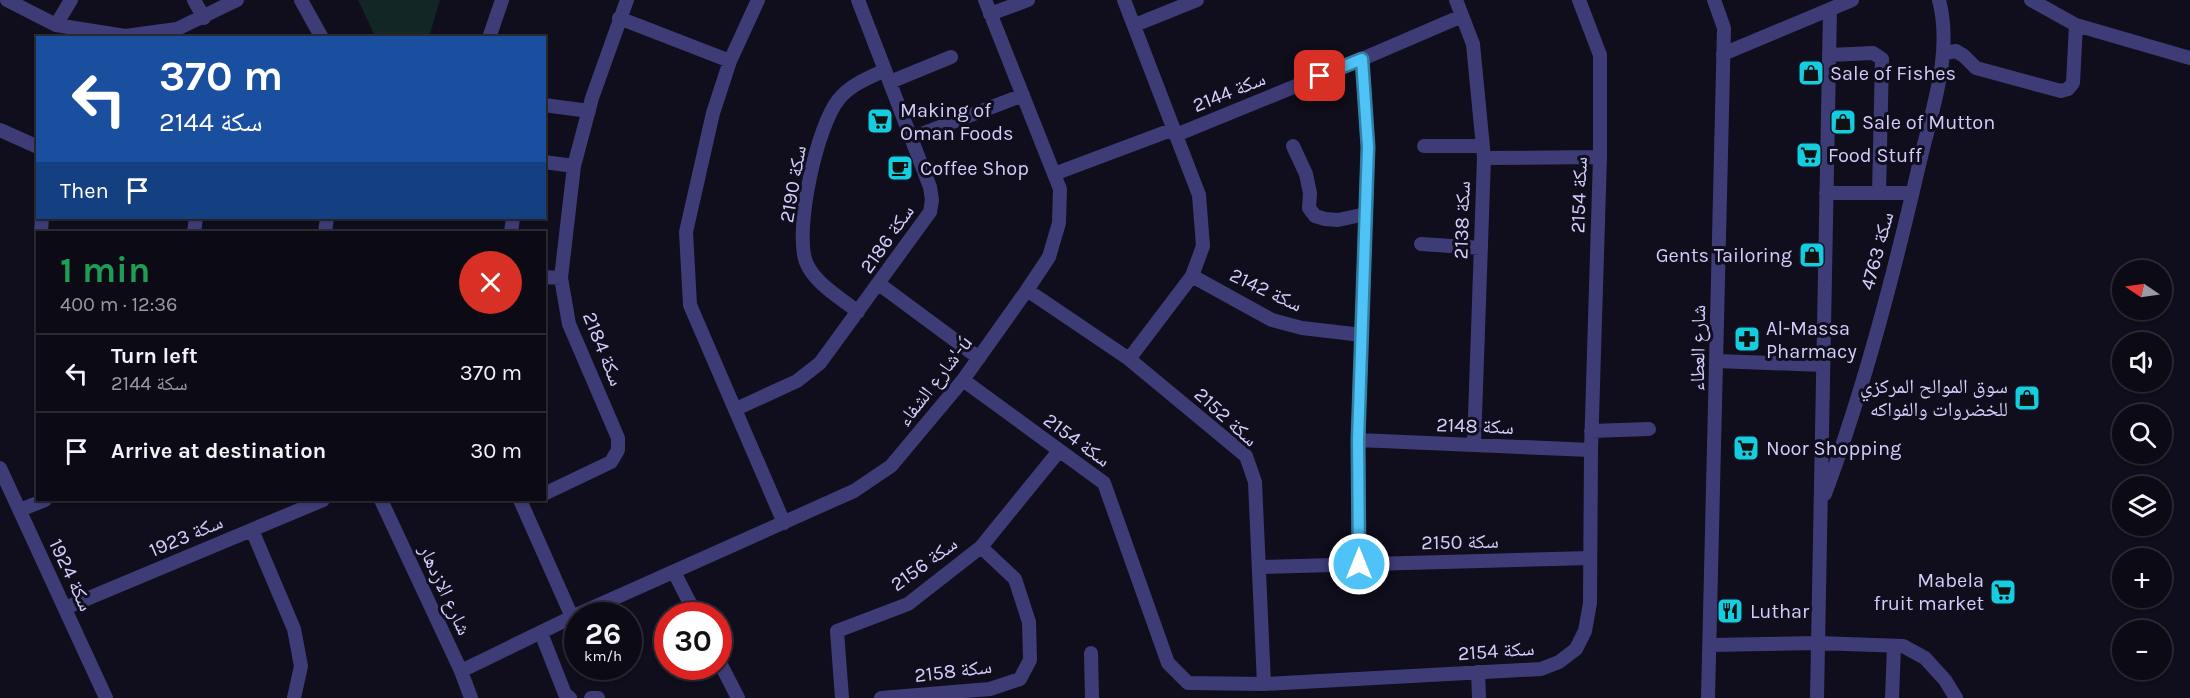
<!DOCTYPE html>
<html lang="en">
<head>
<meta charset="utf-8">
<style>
  :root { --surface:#0c0a15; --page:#1a1822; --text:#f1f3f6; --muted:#9a9aa0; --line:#2c2b34 }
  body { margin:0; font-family:Karla,"Noto Naskh Arabic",sans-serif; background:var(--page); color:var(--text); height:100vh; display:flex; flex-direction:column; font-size:22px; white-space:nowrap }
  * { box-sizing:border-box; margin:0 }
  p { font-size:20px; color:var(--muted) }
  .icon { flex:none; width:33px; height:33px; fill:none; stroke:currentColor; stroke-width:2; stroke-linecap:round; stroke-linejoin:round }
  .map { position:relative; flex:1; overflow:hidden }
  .details { position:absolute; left:36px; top:231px; width:510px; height:270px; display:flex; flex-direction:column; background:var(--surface); border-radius:0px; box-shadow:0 2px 4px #0004,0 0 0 2px var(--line) }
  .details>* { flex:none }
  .guide { position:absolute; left:36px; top:36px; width:510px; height:183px; border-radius:0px; box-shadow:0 2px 4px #0004,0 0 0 2px var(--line); background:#1a4fa0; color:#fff; overflow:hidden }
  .needle { width:39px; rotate:283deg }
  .controls { position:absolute; left:2112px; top:260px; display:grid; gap:12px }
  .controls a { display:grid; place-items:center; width:60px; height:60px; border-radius:50%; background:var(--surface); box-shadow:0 2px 4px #0004,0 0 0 2px var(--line); font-size:30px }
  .speed { position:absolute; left:564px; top:602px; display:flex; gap:12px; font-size:30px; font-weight:700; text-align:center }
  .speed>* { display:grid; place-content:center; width:78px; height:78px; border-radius:50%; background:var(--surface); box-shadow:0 2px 4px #0004,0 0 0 2px var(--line); line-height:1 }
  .speed small { font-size:15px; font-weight:400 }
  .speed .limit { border:9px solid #d22; background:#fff; color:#111 }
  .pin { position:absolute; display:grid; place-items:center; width:51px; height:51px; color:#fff; margin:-26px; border-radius:12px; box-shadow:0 3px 9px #0006 }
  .me { position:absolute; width:66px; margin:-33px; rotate:0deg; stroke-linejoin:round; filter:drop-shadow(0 0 4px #0008) }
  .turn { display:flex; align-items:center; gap:21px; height:126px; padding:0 24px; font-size:27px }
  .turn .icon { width:78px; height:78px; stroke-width:2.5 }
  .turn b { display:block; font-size:42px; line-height:51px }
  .then { display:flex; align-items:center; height:57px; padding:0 24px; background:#0003; gap:12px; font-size:22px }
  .round { display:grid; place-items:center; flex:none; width:63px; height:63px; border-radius:32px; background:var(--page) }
  .overview { display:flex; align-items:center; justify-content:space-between; height:102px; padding:0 24px }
  h1 { font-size:36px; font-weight:700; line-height:45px; color:#1e9e55 }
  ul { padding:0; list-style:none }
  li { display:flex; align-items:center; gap:18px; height:78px; padding:0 24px; border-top:2px solid var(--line) }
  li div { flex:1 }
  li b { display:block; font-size:22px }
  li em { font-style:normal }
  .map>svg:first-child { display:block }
</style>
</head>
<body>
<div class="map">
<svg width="2190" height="698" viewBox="0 0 2190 698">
  <rect width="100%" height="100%" fill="#100d1c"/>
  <path fill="#112625" d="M358,0h82l-11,37 -53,1z"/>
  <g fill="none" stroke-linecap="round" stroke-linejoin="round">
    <path stroke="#3e3c77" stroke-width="14" d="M7,0l49,25 69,11 52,-7 60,-29
      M194,0l10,18
      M301,0l21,38
      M758,0l-28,61 -17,52 -27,119 4,73 94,218
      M1124,0l75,195 4,51 -11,30 -63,83
      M1456,0l17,44 11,114 -10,287
      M2031,0l45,25 114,33
      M990,14l38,-14
      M619,18l111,43
      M56,25l15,-25
      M1135,25l62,-25
      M489,38l13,-38
      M1945,53l11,-2 8,5 12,12 85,23 7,-2 5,-6 3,-58
      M1723,54l129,-54
      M1829,55l44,-2 9,6 -3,134
      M890,82l61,-25
      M544,105l45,6
      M0,130l38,17
      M1176,135l186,-76 100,-43
      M911,138l112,-43
      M1293,146l13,28 4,19 -1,15 6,8 10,3 13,1 28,-6
      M1424,146h59
      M1484,158l116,-1
      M544,162l30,4
      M1054,174l120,-45
      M1826,193h86
      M41,232l1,-14
      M194,232l2,-14
      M325,232l2,-14
      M511,232l2,-14
      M1421,244l60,4
      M1192,276l80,44 30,8 60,7
      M544,277l17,1
      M879,284l100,74
      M1027,290l102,69 117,97 9,26 9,202
      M858,312c-17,-14 -44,-29 -52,-50 -12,-32 11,-137 33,-163 12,-15 30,-21 46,-29
      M1717,361l106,4
      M963,380l141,103 64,180 20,20 76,1 277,-15 18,-7 17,-13 9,-18 5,-28 1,-153 9,-293v-102l-21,-55
      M736,409l61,-28 23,-18 110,-151 2,-12 -2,-13 -72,-187
      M1591,431l58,-2
      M1358,440l233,10
      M0,468l106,230
      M544,494l67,-32 7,-12v-12l-49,-114 -8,-46 13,-112 18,-68 35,-98
      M1825,494c40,-108 69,-221 95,-333 12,-52 33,-108 19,-161
      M381,500l80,171 10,27
      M520,500l52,117
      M20,510l25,-10
      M252,530l42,99 7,37 -7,32
      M1359,564l-1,-124 10,-293 -6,-88
      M1259,567l331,-9
      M674,572l22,43
      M65,608l258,-108
      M541,633l24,61 5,4
      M1710,645l108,-2 85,3 22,12 20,22 11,18
      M1091,653l1,45
      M718,659l20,39
      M461,671l111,-54 282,-126 37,-25 72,-86 64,-90 22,-33 10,-34 1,-34 -75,-189
      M1478,672l1,26
      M591,698h7
      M842,698l-5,-67 71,-27 73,-57 78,-96
      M881,698l109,-9 30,-10 10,-19 -1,-38 -14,-43 -34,-32
      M1708,698l16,-670 -10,-28
      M1817,698l13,-689
      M1892,698l2,-52"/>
  </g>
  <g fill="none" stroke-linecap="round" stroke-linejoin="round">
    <g stroke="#337fa1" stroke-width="15">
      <path id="route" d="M1320,76l42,-17 6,88 -10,293 1,124"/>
    </g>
    <use href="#route" stroke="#4fc3f7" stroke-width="10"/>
  </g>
  <defs>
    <g id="shop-square" transform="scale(1.35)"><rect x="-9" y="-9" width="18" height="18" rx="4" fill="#14cee0" stroke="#100d1c"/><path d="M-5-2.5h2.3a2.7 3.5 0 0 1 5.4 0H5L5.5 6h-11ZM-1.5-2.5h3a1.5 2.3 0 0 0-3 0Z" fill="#111"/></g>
    <g id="supermarket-square" transform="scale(1.35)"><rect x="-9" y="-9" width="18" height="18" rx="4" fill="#14cee0" stroke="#100d1c"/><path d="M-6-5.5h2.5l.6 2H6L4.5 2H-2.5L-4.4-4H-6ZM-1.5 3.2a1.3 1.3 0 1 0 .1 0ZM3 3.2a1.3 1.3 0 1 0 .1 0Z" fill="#111"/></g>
    <g id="cafe-square" transform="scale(1.35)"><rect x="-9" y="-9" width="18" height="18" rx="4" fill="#14cee0" stroke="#100d1c"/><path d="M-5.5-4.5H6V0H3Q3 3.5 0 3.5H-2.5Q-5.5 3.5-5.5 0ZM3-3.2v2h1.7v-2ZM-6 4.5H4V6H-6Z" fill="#111"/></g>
    <g id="pharmacy-square" transform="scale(1.35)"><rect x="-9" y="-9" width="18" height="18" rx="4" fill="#14cee0" stroke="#100d1c"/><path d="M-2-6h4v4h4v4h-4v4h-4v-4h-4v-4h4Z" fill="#111"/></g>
    <g id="restaurant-square" transform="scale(1.35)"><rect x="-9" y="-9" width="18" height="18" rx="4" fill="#14cee0" stroke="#100d1c"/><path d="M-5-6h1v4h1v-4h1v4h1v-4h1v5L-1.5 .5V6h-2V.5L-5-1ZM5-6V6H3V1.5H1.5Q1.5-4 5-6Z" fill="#111"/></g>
  </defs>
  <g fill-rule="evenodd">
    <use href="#shop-square" x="1811" y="73"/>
    <use href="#supermarket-square" x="880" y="121"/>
    <use href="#shop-square" x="1843" y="122"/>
    <use href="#supermarket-square" x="1809" y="155"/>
    <use href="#cafe-square" x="900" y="168"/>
    <use href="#shop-square" x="1812" y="255"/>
    <use href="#pharmacy-square" x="1747" y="339"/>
    <use href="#shop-square" x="2027" y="398"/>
    <use href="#supermarket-square" x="1746" y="448"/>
    <use href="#supermarket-square" x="2003" y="592"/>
    <use href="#restaurant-square" x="1730" y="611"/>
  </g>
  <g text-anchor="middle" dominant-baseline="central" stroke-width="6" stroke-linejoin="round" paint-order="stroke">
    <g font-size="20" fill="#d2cdfb" stroke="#100d1c" text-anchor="start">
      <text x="1830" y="73">Sale of Fishes</text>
      <text x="900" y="110">Making of<tspan x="900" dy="23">Oman Foods</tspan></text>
      <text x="1862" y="122">Sale of Mutton</text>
      <text x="1828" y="155">Food Stuff</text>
      <text x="920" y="168">Coffee Shop</text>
      <text x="1792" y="255" text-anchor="end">Gents Tailoring</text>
      <text x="1766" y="328">Al-Massa<tspan x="1766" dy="23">Pharmacy</tspan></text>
      <text x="2008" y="386" text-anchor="end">سوق الموالح المركزي<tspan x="2008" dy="23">للخضروات والفواكه</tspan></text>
      <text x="1766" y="448">Noor Shopping</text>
      <text x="1984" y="580" text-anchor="end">Mabela<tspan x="1984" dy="23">fruit market</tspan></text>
      <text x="1750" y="611">Luthar</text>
    </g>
    <g font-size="20" fill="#d2cdfb" stroke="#100d1c">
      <text transform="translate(1229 92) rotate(-22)">سكة 2144</text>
      <text transform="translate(793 184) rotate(-80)">سكة 2190</text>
      <text transform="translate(1579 195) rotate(-88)">سكة 2154</text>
      <text transform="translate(1462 220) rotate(-88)">سكة 2138</text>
      <text transform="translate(887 239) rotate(-55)">سكة 2186</text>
      <text transform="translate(1877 251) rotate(-75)">سكة 4763</text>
      <text transform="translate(1266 290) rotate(25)">سكة 2142</text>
      <text transform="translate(1698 348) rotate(-89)">شارع العطاء</text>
      <text transform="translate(603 349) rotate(68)">سكة 2184</text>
      <text transform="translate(935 381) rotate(-52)">شارع الشفاء'-ú</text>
      <text transform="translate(1226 417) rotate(42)">سكة 2152</text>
      <text transform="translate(1475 426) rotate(2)">سكة 2148</text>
      <text transform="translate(1077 440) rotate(36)">سكة 2154</text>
      <text transform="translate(186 536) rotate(-23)">سكة 1923</text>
      <text transform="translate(1460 542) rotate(-1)">سكة 2150</text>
      <text transform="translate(924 564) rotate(-36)">سكة 2156</text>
      <text transform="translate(71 575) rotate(65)">سكة 1924</text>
      <text transform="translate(445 590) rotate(65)">شارع الازدهار</text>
      <text transform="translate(1496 651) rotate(-4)">سكة 2154</text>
      <text transform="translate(953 671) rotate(-7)">سكة 2158</text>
    </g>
  </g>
</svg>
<div class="controls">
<a><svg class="needle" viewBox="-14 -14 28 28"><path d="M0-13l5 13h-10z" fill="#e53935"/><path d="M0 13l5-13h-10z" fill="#9a9aa0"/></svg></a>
<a><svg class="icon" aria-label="sound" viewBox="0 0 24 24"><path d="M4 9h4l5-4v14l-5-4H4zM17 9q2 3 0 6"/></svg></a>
<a><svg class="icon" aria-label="search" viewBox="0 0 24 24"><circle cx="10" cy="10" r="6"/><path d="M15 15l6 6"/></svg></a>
<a><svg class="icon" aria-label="layers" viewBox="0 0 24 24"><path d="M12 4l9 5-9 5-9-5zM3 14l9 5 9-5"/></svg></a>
<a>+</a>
<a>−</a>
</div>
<div class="speed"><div>26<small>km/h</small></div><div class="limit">30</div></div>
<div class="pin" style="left:1320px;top:76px;background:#d93025"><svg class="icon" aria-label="arrive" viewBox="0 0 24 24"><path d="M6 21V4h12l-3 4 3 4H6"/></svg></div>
<svg class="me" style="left:1359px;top:564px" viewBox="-20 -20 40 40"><circle r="17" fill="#4fc3f7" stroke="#fff" stroke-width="3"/><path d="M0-11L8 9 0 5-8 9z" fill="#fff"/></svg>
<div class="guide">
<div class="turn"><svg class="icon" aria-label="left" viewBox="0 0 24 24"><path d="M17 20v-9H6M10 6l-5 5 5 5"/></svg><div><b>370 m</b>سكة 2144</div></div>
<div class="then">Then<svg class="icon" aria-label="arrive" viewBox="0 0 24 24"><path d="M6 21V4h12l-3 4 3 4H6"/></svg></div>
</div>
<section class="details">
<div class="overview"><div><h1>1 min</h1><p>400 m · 12:36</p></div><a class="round" style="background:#d93025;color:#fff"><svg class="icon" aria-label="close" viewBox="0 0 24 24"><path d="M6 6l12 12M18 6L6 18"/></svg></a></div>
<ul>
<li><svg class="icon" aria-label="left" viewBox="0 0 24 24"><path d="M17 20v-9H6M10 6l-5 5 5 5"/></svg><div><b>Turn left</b><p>سكة 2144</p></div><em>370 m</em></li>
<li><svg class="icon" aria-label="arrive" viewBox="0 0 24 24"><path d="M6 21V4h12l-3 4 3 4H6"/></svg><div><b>Arrive at destination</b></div><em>30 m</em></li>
</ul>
</section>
</div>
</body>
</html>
